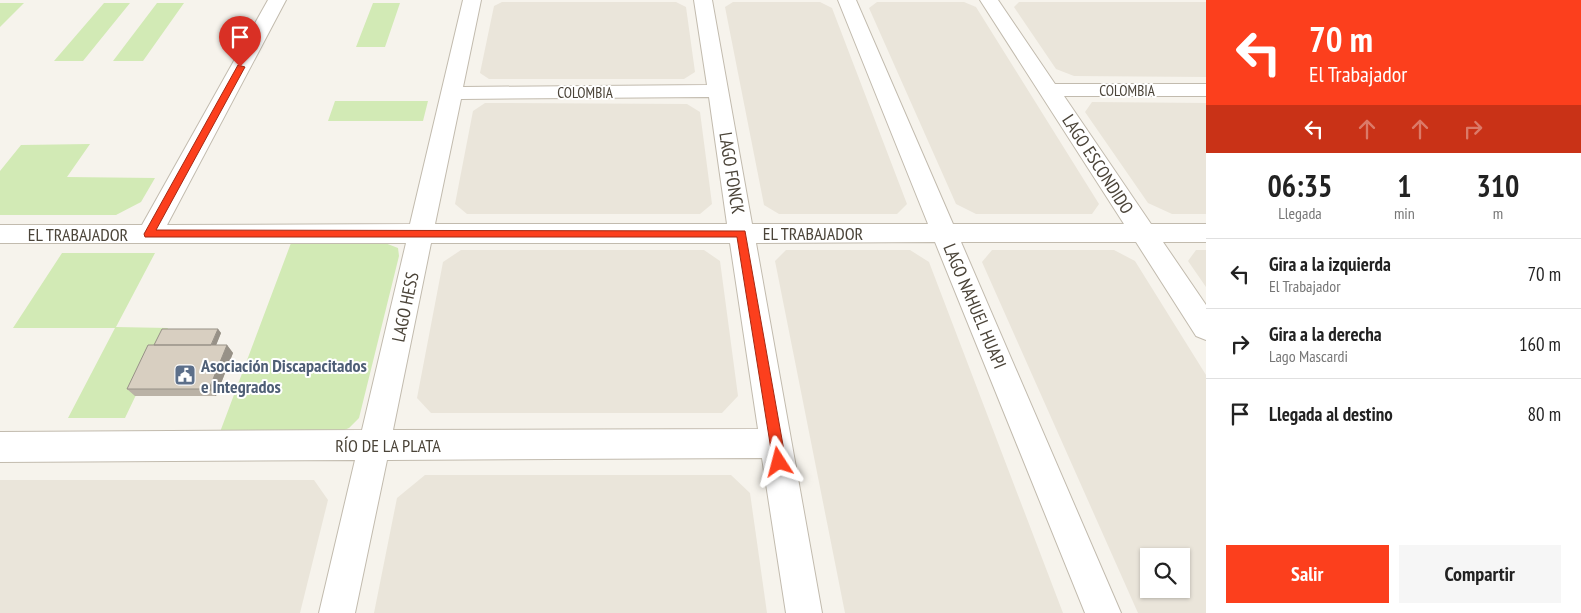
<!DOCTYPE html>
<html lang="es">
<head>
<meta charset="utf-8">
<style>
  :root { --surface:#fff; --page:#f6f6f6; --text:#222; --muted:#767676; --line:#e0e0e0; --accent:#fc3f1d }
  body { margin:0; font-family:"PT Sans Narrow",sans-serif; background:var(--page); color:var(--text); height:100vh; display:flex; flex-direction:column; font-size:19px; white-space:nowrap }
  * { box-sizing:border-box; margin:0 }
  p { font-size:16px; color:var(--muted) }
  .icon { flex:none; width:28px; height:28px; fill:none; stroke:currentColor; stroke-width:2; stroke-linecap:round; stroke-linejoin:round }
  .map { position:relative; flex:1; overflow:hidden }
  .details { display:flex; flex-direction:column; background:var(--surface); width:375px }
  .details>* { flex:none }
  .banner { background:#fc3f1d; color:#fff; overflow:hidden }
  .controls { position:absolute; left:1140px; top:548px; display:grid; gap:10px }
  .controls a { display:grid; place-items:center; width:50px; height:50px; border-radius:0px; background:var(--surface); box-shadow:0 1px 4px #0004; font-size:25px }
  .pin { position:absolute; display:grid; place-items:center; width:42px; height:42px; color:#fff; margin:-51px -21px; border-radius:50% 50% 50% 0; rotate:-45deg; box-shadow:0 0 5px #0007 }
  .pin .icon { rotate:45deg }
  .me { position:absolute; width:55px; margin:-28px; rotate:351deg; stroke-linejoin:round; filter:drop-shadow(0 0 4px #0008) }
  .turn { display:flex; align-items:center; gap:18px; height:105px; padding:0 20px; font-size:22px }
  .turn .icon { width:65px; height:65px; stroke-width:2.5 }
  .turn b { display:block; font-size:35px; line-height:42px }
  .lanes { display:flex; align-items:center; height:48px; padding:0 20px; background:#0003; justify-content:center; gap:25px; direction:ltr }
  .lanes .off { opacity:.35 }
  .eta { display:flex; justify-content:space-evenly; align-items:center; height:85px; text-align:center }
  .eta b { font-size:30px; font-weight:700; line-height:35px }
  .cta { display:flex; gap:10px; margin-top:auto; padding:10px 20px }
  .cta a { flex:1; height:58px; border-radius:0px; background:var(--accent); color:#fff; font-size:20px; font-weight:700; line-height:58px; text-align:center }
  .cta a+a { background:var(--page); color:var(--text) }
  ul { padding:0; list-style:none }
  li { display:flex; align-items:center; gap:15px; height:70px; padding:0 20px; border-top:1px solid var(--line) }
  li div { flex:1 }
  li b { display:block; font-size:19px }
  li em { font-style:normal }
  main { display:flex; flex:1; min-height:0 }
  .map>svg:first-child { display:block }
</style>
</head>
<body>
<main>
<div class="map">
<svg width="1206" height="613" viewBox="0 0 1206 613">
  <rect width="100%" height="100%" fill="#f6f3ec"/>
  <path fill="#eae5da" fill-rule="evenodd" d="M502,2h174l10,5 9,65 -11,7h-195l-9,-6 14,-67z
    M733,2h87l12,6 75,196 -10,10h-118l-15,-9 -39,-198z
    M877,2h87l12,5 123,197 -7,10h-116l-20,-10 -87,-196z
    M1019,2h187v75l-132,-1 -18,-7 -42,-62z
    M1092,102l114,1v111h-34l-24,-11 -63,-91z
    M485,103l202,1 13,8 12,92 -12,10h-233l-12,-10 18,-93z
    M461,250h243l16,11 18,135 -16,17h-291l-14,-15 26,-136z
    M786,250h124l19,12 134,351h-218l-70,-352z
    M992,250h122l21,11 71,114v238h-68l-156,-351zM1149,556h32v33h-32z
    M1196,250h10v37l-18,-26z
    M425,475h306l19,18 17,120h-393l23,-115z
    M0,480h314l14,20 -28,113h-300z"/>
  <path fill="#d2eab5" d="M0,3h24l-24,24z
    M104,3h26l-47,58h-29z
    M157,3h27l-41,58h-30z
    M373,3h27l-15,44h-29z
    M335,101h93l-5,20h-95z
    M90,144l-23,33 88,1 -14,24 -25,13h-116v-44l21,-26z
    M291,243h94l13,5 1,8 -40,162 -10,10 -7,3 -122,1z
    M62,253h93l-39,74 52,1 -43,90h-57l47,-90h-102z"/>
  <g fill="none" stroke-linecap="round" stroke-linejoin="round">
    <g stroke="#c2bbae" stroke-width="2">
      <path id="minor" d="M268,0h18l-119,225 243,-1 53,-224h18l-18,87 244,-2 -13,-85h18l40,224h176l-90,-224h18l97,224h171l-144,-224h18l57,84h151v12h-142l87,128h55v18h-43l43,63v35l-10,-4 -60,-94h-175l160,371h-36l-150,-371 -179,1 66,370h-36l-24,-155 -375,2 -32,153h-36l36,-153 -355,2v-30l362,-2 44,-187h-406v-18h142zM709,97l18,127h-292l26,-125zM431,243h299l28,186 -365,1z"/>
    </g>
    <use href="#minor" fill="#fff" fill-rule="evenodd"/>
  </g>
  <path fill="#bab2a6" d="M218,329l3,4 -5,12h11l6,8 -17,43h-81l-8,-7 27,-44z"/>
  <path fill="#979187" d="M218,329l3,4 -8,20 -3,-4z
    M227,345l6,8 -17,43 -7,-7z"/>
  <path fill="#d8cfc1" stroke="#979187" d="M162,329h56l-7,16h-57z
    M148,345h79l-18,44h-82z"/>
  <path fill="#fc3f1d" stroke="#a42913" d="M238,65l7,2 -89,163 589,1 41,231 -2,5 -5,1 -4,-1 -2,-5 -36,-225h-592l-1,-3z"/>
  <defs>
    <g id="civic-square" transform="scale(1.125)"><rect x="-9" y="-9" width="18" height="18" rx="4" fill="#5c6f8a" stroke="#fff"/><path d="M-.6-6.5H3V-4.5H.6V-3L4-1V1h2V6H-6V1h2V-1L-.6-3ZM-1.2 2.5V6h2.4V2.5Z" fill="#fff"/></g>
  </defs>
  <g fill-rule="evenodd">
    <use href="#civic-square" x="185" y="375"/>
  </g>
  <g text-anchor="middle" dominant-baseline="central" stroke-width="4" stroke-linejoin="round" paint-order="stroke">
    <g font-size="15" fill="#4b4439" stroke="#fff">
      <text x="1127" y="90">COLOMBIA</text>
      <text x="585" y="92">COLOMBIA</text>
    </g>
    <g font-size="18" fill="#4b4439" stroke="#fff">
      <text transform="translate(1098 164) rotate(57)">LAGO ESCONDIDO</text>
      <text transform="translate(732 173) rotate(81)">LAGO FONCK</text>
      <text x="813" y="233">EL TRABAJADOR</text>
      <text x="78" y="234">EL TRABAJADOR</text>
      <text transform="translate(975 306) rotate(67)">LAGO NAHUEL HUAPI</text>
      <text transform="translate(405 307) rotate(-78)">LAGO HESS</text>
      <text x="388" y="445">RÍO DE LA PLATA</text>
    </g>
    <g font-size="18" font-weight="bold" fill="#4e5e75" stroke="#fff" text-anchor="start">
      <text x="201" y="365">Asociación Discapacitados<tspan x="201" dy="21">e Integrados</tspan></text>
    </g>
  </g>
</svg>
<div class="controls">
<a><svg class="icon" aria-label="search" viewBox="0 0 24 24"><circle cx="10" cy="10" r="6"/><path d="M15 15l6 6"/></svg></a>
</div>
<div class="pin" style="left:240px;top:67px;background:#d93025"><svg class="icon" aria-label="arrive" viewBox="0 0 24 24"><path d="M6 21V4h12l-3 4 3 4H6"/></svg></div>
<svg class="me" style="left:779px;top:462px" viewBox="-20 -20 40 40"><path d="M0-17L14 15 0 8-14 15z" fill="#fc3f1d" stroke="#fff" stroke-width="4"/></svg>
</div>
<section class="details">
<div class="banner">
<div class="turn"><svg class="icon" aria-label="left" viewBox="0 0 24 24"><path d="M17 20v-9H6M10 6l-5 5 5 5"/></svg><div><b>70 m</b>El Trabajador</div></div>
<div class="lanes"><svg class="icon" aria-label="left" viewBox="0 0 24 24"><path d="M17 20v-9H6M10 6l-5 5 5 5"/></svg><svg class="icon off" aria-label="ahead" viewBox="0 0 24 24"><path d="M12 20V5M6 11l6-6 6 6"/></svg><svg class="icon off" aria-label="ahead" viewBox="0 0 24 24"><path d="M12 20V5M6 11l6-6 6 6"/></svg><svg class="icon off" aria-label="right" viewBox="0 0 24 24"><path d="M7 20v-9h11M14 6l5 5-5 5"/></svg></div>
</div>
<div class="eta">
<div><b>06:35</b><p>Llegada</p></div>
<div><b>1</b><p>min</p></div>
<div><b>310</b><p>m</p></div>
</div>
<ul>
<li><svg class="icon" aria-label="left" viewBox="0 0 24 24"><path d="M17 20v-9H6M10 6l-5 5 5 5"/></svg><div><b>Gira a la izquierda</b><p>El Trabajador</p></div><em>70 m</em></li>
<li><svg class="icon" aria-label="right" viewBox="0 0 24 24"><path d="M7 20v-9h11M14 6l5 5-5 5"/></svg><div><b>Gira a la derecha</b><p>Lago Mascardi</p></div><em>160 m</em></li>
<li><svg class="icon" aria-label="arrive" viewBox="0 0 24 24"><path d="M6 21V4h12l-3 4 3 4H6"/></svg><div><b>Llegada al destino</b></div><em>80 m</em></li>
</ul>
<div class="cta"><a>Salir</a><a>Compartir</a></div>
</section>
</main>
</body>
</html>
